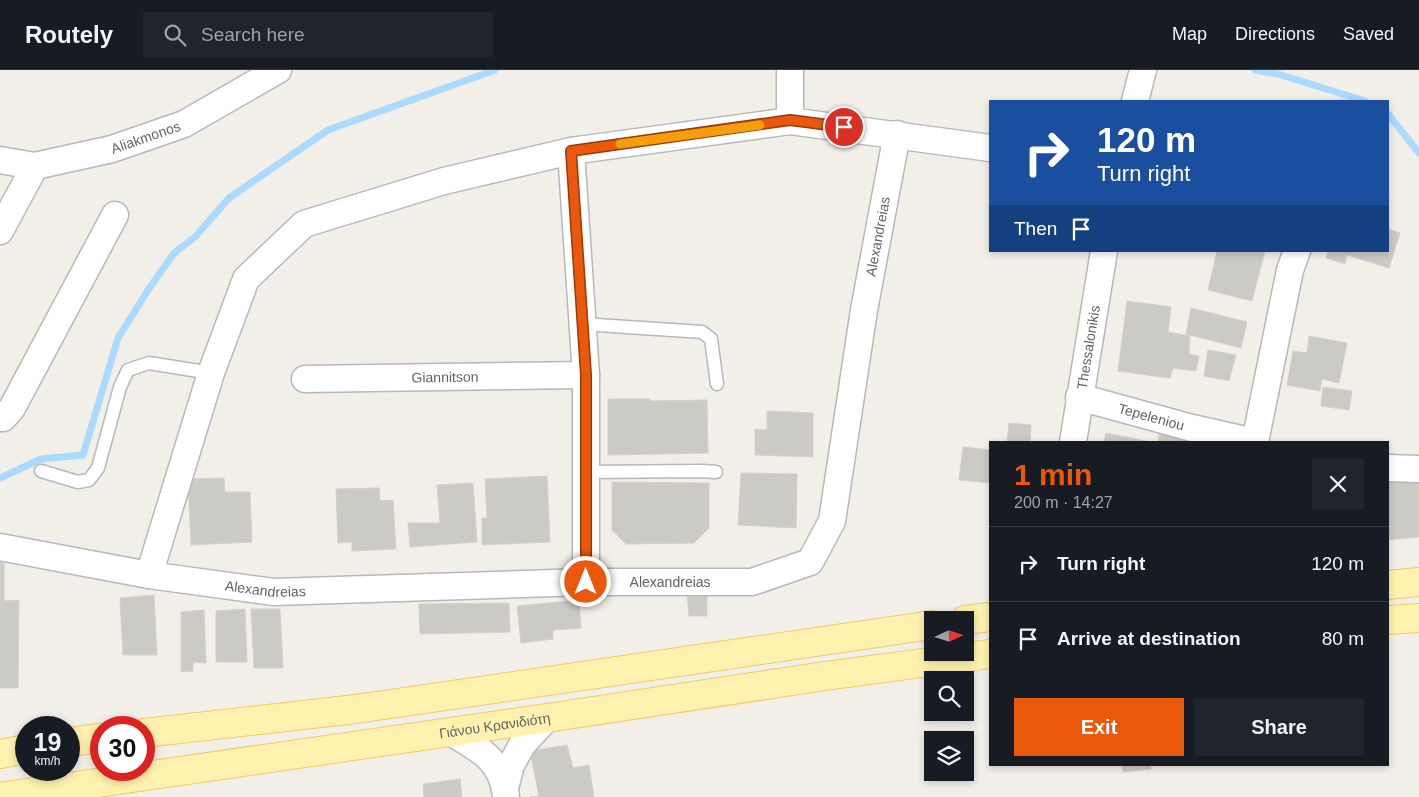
<!DOCTYPE html>
<html lang="en">
<head>
<meta charset="utf-8">
<style>
  :root { --surface:#171b24; --page:#20242c; --text:#f1f3f6; --muted:#9ea1a6; --line:#363941; --accent:#ea580c }
  body { margin:0; font-family:Helvetica,sans-serif; background:var(--page); color:var(--text); height:100vh; display:flex; flex-direction:column; font-size:19px; white-space:nowrap }
  * { box-sizing:border-box; margin:0 }
  p { font-size:16px; color:var(--muted) }
  .icon { flex:none; width:28px; height:28px; fill:none; stroke:currentColor; stroke-width:2; stroke-linecap:round; stroke-linejoin:round }
  .map { position:relative; flex:1; overflow:hidden }
  .sheet { position:absolute; left:989px; top:371px; width:400px; height:325px; display:flex; flex-direction:column; background:var(--surface); border-radius:0px; box-shadow:0 2px 8px #0003 }
  .sheet>* { flex:none }
  .banner { position:absolute; left:989px; top:30px; width:400px; height:152px; border-radius:0px; box-shadow:0 2px 8px #0003; background:#1a4fa0; color:#fff; overflow:hidden }
  .needle { width:32px; rotate:86deg }
  .fabs { position:absolute; left:924px; top:541px; display:grid; gap:10px }
  .fabs a { display:grid; place-items:center; width:50px; height:50px; border-radius:0px; background:var(--surface); box-shadow:0 2px 8px #0003; font-size:25px }
  .speed { position:absolute; left:15px; top:646px; display:flex; gap:10px; font-size:25px; font-weight:700; text-align:center }
  .speed>* { display:grid; place-content:center; width:65px; height:65px; border-radius:50%; background:var(--surface); box-shadow:0 2px 8px #0003; line-height:1 }
  .speed small { font-size:12px; font-weight:400 }
  .speed .limit { border:8px solid #d22; background:#fff; color:#111 }
  .pin { position:absolute; display:grid; place-items:center; width:42px; height:42px; color:#fff; margin:-21px; border:2px solid #fff; border-radius:50%; box-shadow:0 1px 5px #0007 }
  .me { position:absolute; width:55px; margin:-28px; rotate:0deg; stroke-linejoin:round; filter:drop-shadow(0 0 4px #0008) }
  .turn { display:flex; align-items:center; gap:18px; height:105px; padding:0 25px; font-size:22px }
  .turn .icon { width:65px; height:65px; stroke-width:2.5 }
  .turn b { display:block; font-size:35px; line-height:42px }
  .then { display:flex; align-items:center; height:48px; padding:0 25px; background:#0003; gap:10px; font-size:19px }
  .round { display:grid; place-items:center; flex:none; width:52px; height:52px; border-radius:0px; background:var(--page) }
  .overview { display:flex; align-items:center; justify-content:space-between; height:85px; padding:0 25px }
  h1 { font-size:30px; font-weight:700; line-height:38px; color:var(--accent) }
  .cta { display:flex; gap:10px; margin-top:auto; padding:10px 25px }
  .cta a { flex:1; height:58px; border-radius:0px; background:var(--accent); color:#fff; font-size:20px; font-weight:700; line-height:58px; text-align:center }
  .cta a+a { background:var(--page); color:var(--text) }
  ul { padding:0; list-style:none }
  li { display:flex; align-items:center; gap:15px; height:75px; padding:0 25px; border-top:1px solid var(--line) }
  li div { flex:1 }
  li b { display:block; font-size:19px }
  li em { font-style:normal }
  header { display:flex; align-items:center; gap:30px; box-sizing:border-box; height:70px; padding:0 25px; background:var(--surface); border-bottom:1px solid var(--line) }
  header strong { font-size:24px }
  nav { display:flex; gap:28px; margin-inline-start:auto; font-size:18px }
  .search { width:350px; height:45px; background:var(--page); display:flex; align-items:center; gap:12px; box-sizing:border-box; padding:0 18px; border-radius:0px; color:var(--muted); font-size:19px }
  .map>svg:first-child { display:block }
</style>
</head>
<body>
<header>
<strong>Routely</strong>
<div class="search"><svg class="icon" aria-label="search" viewBox="0 0 24 24"><circle cx="10" cy="10" r="6"/><path d="M15 15l6 6"/></svg>Search here</div>
<nav><a>Map</a><a>Directions</a><a>Saved</a></nav>
</header>
<div class="map">
<svg width="1419" height="727" viewBox="0 0 1419 727">
  <rect width="100%" height="100%" fill="#f1efe8"/>
  <g fill="none" stroke-linecap="round" stroke-linejoin="round">
    <path stroke="#aadaff" stroke-width="7" d="M1255,0l23,4 87,27
      M1388,44l31,39
      M0,408l41,-19 42,-4 35,-117 30,-48 26,-37 21,-16 34,-39 99,-68 167,-60"/>
  </g>
  <path fill="#cccac5" stroke="#d6d1c6" d="M1388,159l12,4 -11,35 -42,-13 -2,9 -19,-6 2,-7h60z
    M1217,181h48l-13,50 -44,-11z
    M1127,231l44,6 -3,25 22,4 -1,18 10,2 -3,15 -23,-3 -3,10 -52,-7z
    M1191,238l56,14 -6,26 -55,-14z
    M1309,266l38,7 -8,40 -17,-4 -2,12 -33,-6 6,-34 14,2z
    M1208,280l28,5 -7,26 -25,-5z
    M1323,317l29,4 -3,19 -28,-4z
    M608,329h42v2l57,-1 1,53 -100,2z
    M767,341l46,2v44l-58,-2v-26l12,1z
    M1009,353l22,2 -1,17h-23z
    M1160,360l31,4 -2,8h-31z
    M1106,363l45,9h-47z
    M963,377l27,3v33l-31,-3z
    M741,403l56,1 -1,54 -58,-3z
    M1419,405v62l-31,3v-62z
    M547,406l3,66 -68,3v-27h5l-2,-39z
    M224,408l1,14h25l2,50 -61,3 -3,-66z
    M612,412l97,1v45l-15,15 -68,1 -14,-14z
    M473,413l4,59 -67,5 -2,-24h32l-3,-38z
    M379,418l1,13 13,-1 3,49 -44,2v-9l-14,1 -2,-54z
    M0,493h4v38l15,-1 -1,88h-18z
    M687,522h20v24h-18z
    M154,525l3,60h-34l-3,-57z
    M579,530l2,28 -28,2v9l-32,4 -4,-37z
    M509,533l1,29 -90,2 -1,-30z
    M245,539l2,53h-31v-51z
    M251,539h29l3,59h-29z
    M204,540l2,53 -13,-1v9l-12,1v-60z
    M567,675l6,23 16,-3 5,32h-64l9,-1 -9,-45z
    M1122,695h29v4l-28,3z
    M460,709l2,18h-38l-1,-13z"/>
  <g fill="none" stroke-linecap="round" stroke-linejoin="round">
    <g stroke="#b5b8bc" stroke-width="15">
      <path id="lane" d="M582,254l120,8 9,7 6,45
        M41,401l37,11 11,-2 9,-12 22,-81 8,-17 21,-7 62,10
        M586,402l116,-1 14,1"/>
    </g>
    <g stroke="#b5b8bc" stroke-width="29">
      <g id="street">
        <path d="M790,0v51"/>
        <path d="M1135,31l8,-31"/>
        <path d="M571,81l15,224v207"/>
        <path id="s1" d="M0,90l35,6 77,-17 72,-25 94,-54"/>
        <path d="M0,161l35,-65"/>
        <path id="s2" d="M305,309l281,-4"/>
        <path id="s3" d="M1079,327l113,31 62,14"/>
        <path d="M0,348h3l9,-10 103,-193"/>
        <path id="s4" d="M1073,372l31,-191"/>
        <path d="M1255,372l35,-172 7,-19"/>
        <path d="M1388,398l31,1"/>
        <path id="s5" d="M0,477l149,28 125,17 312,-10h166l58,-20 22,-41 32,-211 33,-176"/>
        <path d="M149,505l62,-202 35,-94 58,-55 140,-43 127,-30 219,-30 200,27"/>
        <path d="M450,662c29,17 53,28 56,65"/>
        <path d="M505,718l6,-23 11,-20 25,-27"/>
      </g>
    </g>
    <g stroke="#f2c960" stroke-width="30">
      <g id="primary">
        <path d="M1388,515l31,-3"/>
        <path d="M965,550l25,-3"/>
        <path d="M1388,550l31,-2"/>
        <path d="M144,663l212,-24 576,-84"/>
        <path d="M69,672l32,-4"/>
        <path d="M0,684l26,-5"/>
        <path id="s6" d="M0,727l547,-79 278,-42 165,-22"/>
      </g>
    </g>
    <use href="#lane" stroke="#fff" stroke-width="12"/>
    <use href="#street" stroke="#fff" stroke-width="26"/>
    <use href="#primary" stroke="#fff2af" stroke-width="28"/>
  </g>
  <g fill="none" stroke-linecap="round" stroke-linejoin="round">
    <g stroke="#983908" stroke-width="12">
      <path id="route" d="M586,512v-207l-15,-224 219,-31 54,7"/>
    </g>
    <use href="#route" stroke="#ea580c" stroke-width="9"/>
    <path stroke="#f59e0b" stroke-width="9" d="M620,74l140,-19"/>
  </g>
  <g text-anchor="middle" dominant-baseline="central" stroke-width="4" stroke-linejoin="round" paint-order="stroke">
    <g font-size="14" fill="#5f6368" stroke="#fff">
      <text stroke="none"><textPath href="#s1" startOffset="150">Aliakmonos</textPath></text>
      <text stroke="none"><textPath href="#s5" startOffset="1152">Alexandreias</textPath></text>
      <text stroke="none"><textPath href="#s4" startOffset="96">Thessalonikis</textPath></text>
      <text stroke="none"><textPath href="#s2" startOffset="140">Giannitson</textPath></text>
      <text stroke="none"><textPath href="#s3" startOffset="75">Tepeleniou</textPath></text>
      <text stroke="none"><textPath href="#s5" startOffset="674">Alexandreias</textPath></text>
      <text stroke="none"><textPath href="#s5" startOffset="269">Alexandreias</textPath></text>
      <text stroke="none"><textPath href="#s6" startOffset="500">Γιάνου Κρανιδιότη</textPath></text>
    </g>
  </g>
</svg>
<div class="fabs">
<a><svg class="needle" viewBox="-14 -14 28 28"><path d="M0-13l5 13h-10z" fill="#e53935"/><path d="M0 13l5-13h-10z" fill="#9ea1a6"/></svg></a>
<a><svg class="icon" aria-label="search" viewBox="0 0 24 24"><circle cx="10" cy="10" r="6"/><path d="M15 15l6 6"/></svg></a>
<a><svg class="icon" aria-label="layers" viewBox="0 0 24 24"><path d="M12 4l9 5-9 5-9-5zM3 14l9 5 9-5"/></svg></a>
</div>
<div class="speed"><div>19<small>km/h</small></div><div class="limit">30</div></div>
<div class="pin" style="left:844px;top:57px;background:#d93025"><svg class="icon" aria-label="arrive" viewBox="0 0 24 24"><path d="M6 21V4h12l-3 4 3 4H6"/></svg></div>
<svg class="me" style="left:586px;top:512px" viewBox="-20 -20 40 40"><circle r="17" fill="#ea580c" stroke="#fff" stroke-width="3"/><path d="M0-11L8 9 0 5-8 9z" fill="#fff"/></svg>
<div class="banner">
<div class="turn"><svg class="icon" aria-label="right" viewBox="0 0 24 24"><path d="M7 20v-9h11M14 6l5 5-5 5"/></svg><div><b>120 m</b>Turn right</div></div>
<div class="then">Then<svg class="icon" aria-label="arrive" viewBox="0 0 24 24"><path d="M6 21V4h12l-3 4 3 4H6"/></svg></div>
</div>
<section class="sheet">
<div class="overview"><div><h1>1 min</h1><p>200 m · 14:27</p></div><a class="round"><svg class="icon" aria-label="close" viewBox="0 0 24 24"><path d="M6 6l12 12M18 6L6 18"/></svg></a></div>
<ul>
<li><svg class="icon" aria-label="right" viewBox="0 0 24 24"><path d="M7 20v-9h11M14 6l5 5-5 5"/></svg><div><b>Turn right</b></div><em>120 m</em></li>
<li><svg class="icon" aria-label="arrive" viewBox="0 0 24 24"><path d="M6 21V4h12l-3 4 3 4H6"/></svg><div><b>Arrive at destination</b></div><em>80 m</em></li>
</ul>
<div class="cta"><a>Exit</a><a>Share</a></div>
</section>
</div>
</body>
</html>
